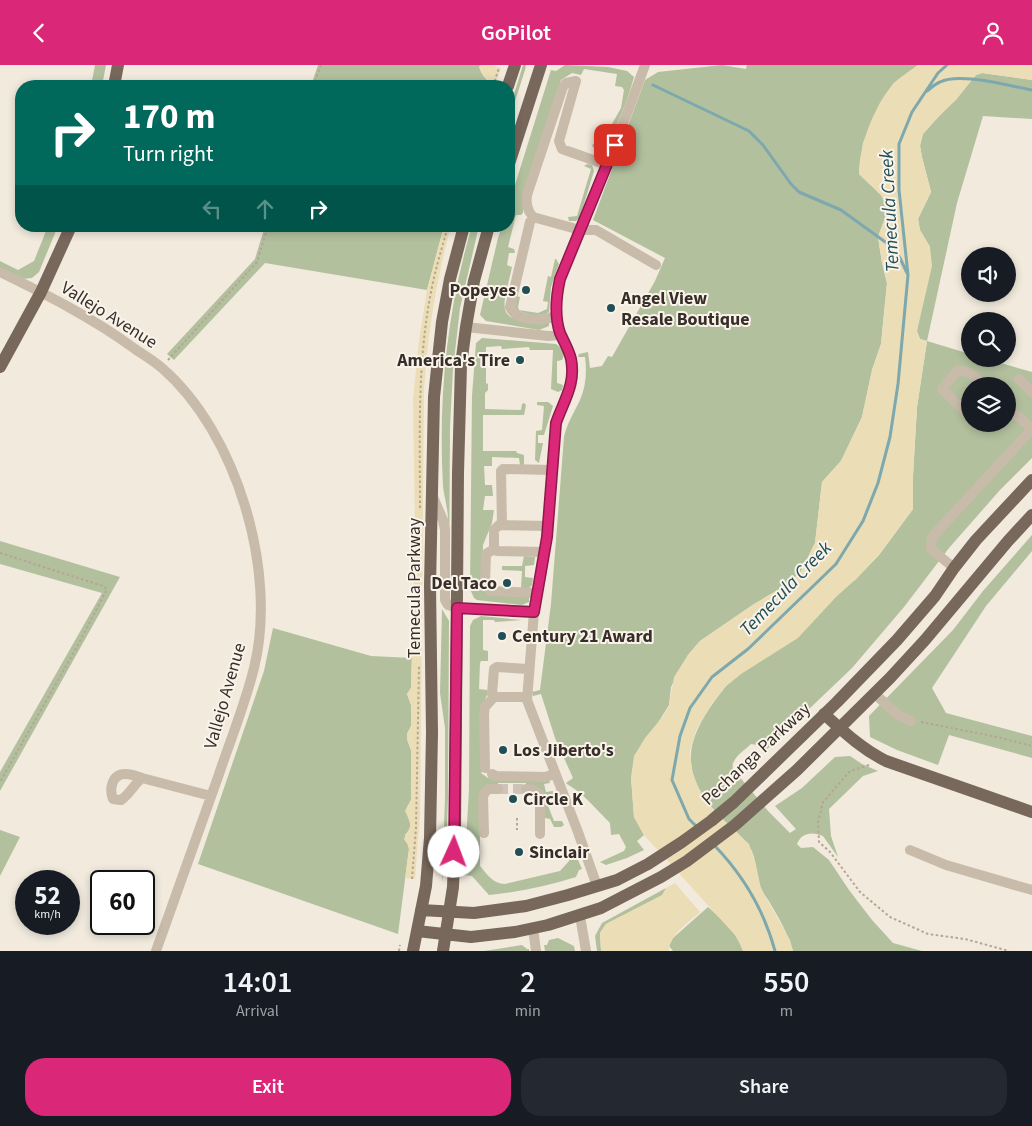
<!DOCTYPE html>
<html lang="en">
<head>
<meta charset="utf-8">
<style>
  :root { --surface:#171b24; --page:#242831; --text:#f1f3f6; --muted:#9ea1a6; --accent:#db2777 }
  body { margin:0; font-family:"Source Sans 3",sans-serif; background:var(--page); color:var(--text); height:100vh; display:flex; flex-direction:column; font-size:19px; white-space:nowrap }
  * { box-sizing:border-box; margin:0 }
  p { font-size:16px; color:var(--muted) }
  .icon { flex:none; width:28px; height:28px; fill:none; stroke:currentColor; stroke-width:2; stroke-linecap:round; stroke-linejoin:round }
  .map { position:relative; height:886px; overflow:hidden }
  .drawer { display:flex; flex-direction:column; background:var(--surface); flex:1 }
  .drawer>* { flex:none }
  .banner { position:absolute; left:15px; top:15px; width:500px; height:152px; border-radius:20px; box-shadow:0 2px 8px #0003; background:#00695c; color:#fff; overflow:hidden }
  .controls { position:absolute; left:961px; top:182px; display:grid; gap:10px }
  .controls a { display:grid; place-items:center; width:55px; height:55px; border-radius:50%; background:var(--surface); box-shadow:0 2px 8px #0003; font-size:25px }
  .speed { position:absolute; left:15px; top:805px; display:flex; gap:10px; font-size:25px; font-weight:700; text-align:center }
  .speed>* { display:grid; place-content:center; width:65px; height:65px; border-radius:50%; background:var(--surface); box-shadow:0 2px 8px #0003; line-height:1 }
  .speed small { font-size:12px; font-weight:400 }
  .speed .limit { border:2px solid #111; border-radius:8px; background:#fff; color:#111 }
  .pin { position:absolute; display:grid; place-items:center; width:42px; height:42px; color:#fff; margin:-21px; border-radius:10px; box-shadow:0 2px 8px #0006 }
  .me { position:absolute; width:55px; margin:-28px; rotate:2deg; stroke-linejoin:round; filter:drop-shadow(0 0 4px #0008) }
  .turn { display:flex; align-items:center; gap:18px; height:105px; padding:0 25px; font-size:22px }
  .turn .icon { width:65px; height:65px; stroke-width:2.5 }
  .turn b { display:block; font-size:35px; line-height:42px }
  .lanes { display:flex; align-items:center; height:48px; padding:0 25px; background:#0003; justify-content:center; gap:25px; direction:ltr }
  .lanes .off { opacity:.35 }
  .eta { display:flex; justify-content:space-evenly; align-items:center; height:85px; text-align:center }
  .eta b { font-size:30px; font-weight:600; line-height:35px }
  .button { display:flex; gap:10px; margin-top:auto; padding:10px 25px }
  .button a { flex:1; height:58px; border-radius:20px; background:var(--accent); color:#fff; font-size:20px; font-weight:600; line-height:58px; text-align:center }
  .button a+a { background:var(--page); color:var(--text) }
  header { display:flex; justify-content:space-between; align-items:center; height:65px; padding:0 25px; background:var(--accent); color:#fff; font-size:22px; font-weight:600 }
  .map>svg:first-child { display:block }
</style>
</head>
<body>
<header><svg class="icon" aria-label="back" viewBox="0 0 24 24"><path d="M15 5l-7 7 7 7"/></svg>GoPilot<svg class="icon" aria-label="person" viewBox="0 0 24 24"><circle cx="12" cy="8" r="4"/><path d="M4 21q1-7 8-7t8 7"/></svg></header>
<div class="map">
<svg width="1032" height="886" viewBox="0 0 1032 886">
  <rect width="100%" height="100%" fill="#f1eadd"/>
  <path fill="#b2c09e" fill-rule="evenodd" d="M95,0h11l-4,21h-11z
    M318,0h163l-2,2c3,7 5,12 12,15l-1,4h-179z
    M523,0h3l-1,5 -16,50v-9z
    M565,0l43,2 19,4 7,6c-8,28 -16,48 -31,73h-6l-5,-4 1,-2 7,1 21,-37 3,-18 -2,-3 -7,-1 2,-12 -33,-5 -3,6 -9,-2 -11,7 -38,122v11l-2,2h-5l-8,32 6,2 1,3 -1,1h-5l-2,12 5,2c-10,45 -19,55 37,55v4l-10,4 -53,-9 -6,-6 18,-77 4,-12h7v-22l42,-134 5,1z
    M722,0l24,4 1,-4h171l-24,18 -14,20 -17,40 -4,31 22,21 5,9 -1,14 -7,19 4,26 5,20 -6,61 -9,26 -10,47 -21,44 -19,21 -7,61 -15,30 -17,14 -29,17 -54,37 -12,14 -6,10 -11,22 -2,18 -13,21 -25,51 3,40 10,18 -7,6 7,9 -17,8 -21,7 -6,-3 24,-11 2,-4 -7,-13 -8,1 -1,-12c-14,-14 -26,-29 -43,-39l-1,-1 7,-5 -18,-40 -14,-44 -8,2 -1,-4 8,-2 11,-86 13,-167c3,-14 10,-24 16,-37 6,-14 7,-28 5,-43h-7l1,-3 9,-2 2,16 12,-2 6,-10 4,1 43,-76 10,-23 -72,-38 52,-140 13,-8z
    M982,8l50,7v39l-49,-3 -26,87 -30,138 43,13v5h17l45,13v86l-32,32 -51,58 -45,59 -52,61 -88,84 -7,-7 -6,-1c-7,7 -21,15 -18,25l36,43 21,21 6,-4 -21,-23 27,-18 33,-31 15,-1 12,8 16,7 -15,5 -34,33 2,27 7,21 -15,-21c-11,-5 -22,-3 -26,8l4,4 12,-1 16,13 20,30 23,30 21,23 29,8h-129c-5,-17 -14,-33 -23,-48 -2,-4 -6,-8 -8,-13 -7,-13 -4,-31 -13,-44 -7,-11 -25,-24 -34,-35 -42,-47 -23,-82 11,-125l130,-107 23,-24 34,-46v-33l4,-69 10,-66 -7,-2 -3,-8 13,-84 -10,-17 -2,-11 13,-27 -9,-35 -2,-11 3,-12 53,-59zM970,321h38v38h-38z
    M587,99l5,1 2,6 -14,46 -4,4h-7l-1,-4 9,-1 14,-47 -7,-3z
    M48,161h10l-19,46 -7,6 -10,1 -22,-11v-7l18,9 16,-9z
    M265,161h179l-17,64 -162,-27 -91,97 -7,-6 88,-95z
    M472,161h7l-19,82 -7,61 -3,58 -1,170 -2,-5c0,-24 2,-48 1,-72 0,-12 -4,-23 -5,-34 -5,-87 4,-177 29,-260z
    M555,194h1l3,5 -8,23 -2,25c-11,7 -23,2 -34,-3l1,-13 4,1 -2,10 1,3 19,3 9,-4 1,-7 -5,-1 5,-25 3,1z
    M482,273l74,6c5,3 10,10 6,16l-5,1v22l6,2 -1,5 -4,2 -7,-3 2,-39h-23l-1,-3 -27,2 -1,-3 -15,1v36l2,1v6l-3,3v16l36,1 1,-6 2,-1 2,2 -2,10h-41v36h33l1,2 7,2v10h-4l-1,-7 -27,-1v9h-8l1,19h7l1,11h-8l-2,14h11l-2,13 -9,22 -1,38 47,13v6l-7,3 -45,-5 -3,-2 -4,-9 2,-193 4,-53z
    M537,337h11l5,4 -9,29h-6v8h5l-4,20 -4,-3 1,-29 6,-1 2,-24 -7,-1z
    M1032,470v16l-46,55 -54,82 14,25 86,23v22l-83,-23 -11,30 -41,-15 -27,-13 -1,-21 84,-86 30,-39z
    M0,476l120,36 -120,214v-19l102,-179 -102,-29z
    M524,491l11,1 -1,8 -9,1v11l8,1 -1,7 -3,3h-8l1,-17 -20,-1v-4h20z
    M442,544l7,12 -1,175 -2,59 -4,28 3,-85v-70l-5,-35z
    M481,551l41,4 -27,2 -1,-2h-11v30l5,1v10h-7l-1,2 -1,26 8,1 1,2 -4,11 -1,67 -2,3 7,5 2,-2 59,4 1,3 -6,1 2,8 7,-1 2,6 -8,6 7,18h8l2,4 -3,2h-7l-4,-8 -5,-1 -1,-14 -18,-17v-4h-28v3l-12,1 -6,41v38c7,8 13,18 25,18l55,-13 9,-10 2,-10h3l8,18 -3,1 -3,7c-29,9 -57,15 -87,18l-17,-19 -8,-1 5,-85 1,-164 3,-6z
    M273,563l98,28 41,2 -1,30 -4,6 4,11v21l-4,8v5l4,11v50c-2,5 -5,6 -4,12 1,10 8,13 -2,23l4,14 -11,85 -200,-70 66,-193z
    M0,765l20,7 -20,39z
    M666,823l-3,7 -57,29 -6,9 1,18h-4l-2,-15 7,-13z
    M708,842c12,11 31,27 35,44h-70l-4,-5 4,-8z
    M558,873l16,8 1,5h-30l-1,-6h3l2,-5z
    M522,880l5,4h2v2h-45z"/>
  <path fill="#ebddb6" d="M481,0h14l1,2 5,1 -6,18h-5l1,-4c-7,-4 -9,-8 -12,-15z
    M918,0h114v15l-50,-7 -6,2 -20,25 -21,20 -12,14 -3,11 2,12 9,35 -13,27 2,11 10,17 2,19 -15,65 3,8 7,2 -10,66 -4,69v33l-34,46 -23,24 -20,18 -38,41 -57,36 -15,12 -13,16 -17,28 -6,21 2,20 6,16 9,15 9,11 33,31 7,21 5,24 29,51 3,11h-50l-2,-5 -6,-11 -91,-100 -10,-18 -3,-40 3,-21 11,-18 19,-23 5,-10 5,-28 14,-22 12,-14 54,-37 29,-17 17,-14 15,-30 7,-61 19,-21 21,-44 10,-47 9,-26 6,-61 -5,-20 -4,-26 7,-19 1,-14 -5,-9 -22,-21c0,-29 15,-67 34,-90 7,-7 17,-13 25,-19z
    M444,161h7c-15,57 -24,108 -27,166l-4,424 -5,63 -10,-1 4,-29 -1,-4 -4,-6c1,-3 3,-5 4,-8 5,-7 0,-13 -3,-20l6,-11v-50l-4,-11v-5l4,-8v-21l-4,-11 4,-6 4,-161 -2,-127 6,-59 8,-51z
    M675,818l25,29c-11,10 -31,23 -31,39h-68l-1,-18 6,-9 56,-29 4,-7z"/>
  <g fill="none" stroke-linecap="round" stroke-linejoin="round">
    <path stroke="#7da8ad" stroke-width="3" d="M653,20l96,46 14,14 28,39 8,8 42,18 47,34 12,14 7,15
      M927,26c4,-3 8,-7 13,-9 20,-10 69,4 92,8
      M697,762l-8,-8 -17,-39 8,-44 10,-28 22,-31 36,-28 88,-85 27,-43 15,-38 12,-46 8,-53 10,-109 -9,-85v-46l13,-32 26,-39 9,-8
      M714,780c29,30 50,65 61,106"/>
    <path stroke="#ccc4b9" stroke-width="10" stroke-dasharray="10 5" stroke-linecap="butt" d="M498,724h28"/>
    <path stroke="#b5a594" stroke-width="2" stroke-dasharray="2.5 2.5" stroke-linecap="butt" d="M313,21l8,-21
      M493,21l6,-18
      M168,295l89,-98 11,-36
      M420,443c0,-71 -3,-145 11,-216 4,-22 11,-44 17,-66
      M0,488l103,33 4,3 -29,56 -78,137
      M921,657l76,15 35,9
      M869,700l-19,6 -27,31 -5,20 1,20 11,10 30,40 30,25 38,17 37,5 44,12
      M517,753v12
      M412,814l4,-51 3,-162
      M399,886l1,-6"/>
    <path stroke="#c9bbaa" stroke-width="10" d="M607,100l-45,-16 -3,-8 17,-60 -10,2 -3,4 -36,108c-1,9 0,15 6,22l47,13h16l60,35
      M533,152l-3,5 -20,85c7,16 32,14 46,9
      M0,207c47,23 93,46 135,77 9,6 19,12 27,19 75,65 116,204 92,300 -9,37 -24,73 -36,109 -21,58 -41,116 -62,174
      M466,262l82,9 13,-1
      M1019,314l13,13
      M962,343l-20,-19 16,-19 12,3 15,13
      M433,432l10,23 2,10v70l3,5 9,3 77,4
      M502,460l-1,-54 2,-2 49,1
      M494,484l-8,5 -1,29 5,8 47,2
      M544,487l-47,-1 -3,-2v-19l5,-5 49,1
      M954,503l-23,-19 1,-12 100,-108 -24,-22
      M875,629l23,21 13,6
      M527,632h-33l-2,-3 2,-25 3,-2 31,2
      M485,703l-1,-54 1,-7 9,-10
      M492,709l4,2 49,1 10,-3
      M142,713c-5,-2 -11,-4 -17,-4 -13,0 -16,15 -12,25l8,1c9,-6 13,-16 21,-22l69,18
      M526,724l8,1 6,5v39
      M484,768l-1,-36 2,-5 4,-3h9
      M910,785l36,15 86,25
      M597,821l-19,-54 -51,-132 7,-88 13,-75 9,-114c8,-23 20,-39 15,-64 -2,-10 -8,-17 -11,-26 -6,-18 -4,-36 0,-54l68,-168 17,-46
      M580,851l6,35
      M533,863l3,23"/>
    <path stroke="#78675b" stroke-width="12" d="M114,21l4,-21
      M508,21l7,-21
      M509,99l32,-99
      M0,302l41,-75 30,-66
      M824,649c20,18 38,35 62,47l146,51
      M421,845l53,3 52,-7 42,-11 49,-15 31,-16 34,-22 29,-21 23,-19 103,-100 60,-62 38,-44 19,-28 22,-28 56,-60
      M417,866l54,6 44,-5 33,-7 53,-17 60,-31 26,-16 48,-36 62,-55 93,-92 35,-38 83,-99 24,-26
      M413,886l13,-65 4,-48 2,-105 -2,-147 4,-189 8,-75 8,-43 14,-53
      M443,886l10,-64 2,-53 3,-361 3,-108 5,-38 8,-46 15,-55"/>
  </g>
  <g fill="none" stroke-linecap="round" stroke-linejoin="round">
    <g stroke="#8e194d" stroke-width="12">
      <path id="route" d="M454,787l3,-244 77,4 13,-75 9,-114c8,-23 20,-39 15,-64 -2,-9 -7,-17 -11,-26 -6,-18 -4,-36 0,-54l55,-134"/>
    </g>
    <use href="#route" stroke="#db2777" stroke-width="9"/>
  </g>
  <g fill="#204f57" stroke="#f9f3ea" stroke-width="2">
    <circle cx="526" cy="225" r="5"/>
    <circle cx="611" cy="243" r="5"/>
    <circle cx="520" cy="295" r="5"/>
    <circle cx="507" cy="518" r="5"/>
    <circle cx="502" cy="571" r="5"/>
    <circle cx="503" cy="685" r="5"/>
    <circle cx="513" cy="734" r="5"/>
    <circle cx="519" cy="787" r="5"/>
  </g>
  <g text-anchor="middle" dominant-baseline="central" stroke-width="4" stroke-linejoin="round" paint-order="stroke">
    <g font-size="18" font-weight="bold" fill="#372e29" stroke="#f9f3ea" text-anchor="start">
      <text x="516" y="225" text-anchor="end">Popeyes</text>
      <text x="621" y="233">Angel View<tspan x="621" dy="21">Resale Boutique</tspan></text>
      <text x="510" y="295" text-anchor="end">America's Tire</text>
      <text x="497" y="518" text-anchor="end">Del Taco</text>
      <text x="512" y="571">Century 21 Award</text>
      <text x="513" y="685">Los Jiberto's</text>
      <text x="523" y="734">Circle K</text>
      <text x="529" y="787">Sinclair</text>
    </g>
    <g font-size="18" fill="#372e29" stroke="#f9f3ea">
      <text transform="translate(109 250) rotate(32)">Vallejo Avenue</text>
      <text transform="translate(414 523) rotate(-90)">Temecula Parkway</text>
      <text transform="translate(225 631) rotate(-74)">Vallejo Avenue</text>
      <text transform="translate(756 689) rotate(-43)">Pechanga Parkway</text>
    </g>
    <g font-size="19" font-style="italic" fill="#204f57" stroke="#f9f3ea">
      <text transform="translate(890 146) rotate(-93)">Temecula Creek</text>
      <text transform="translate(786 524) rotate(-46)">Temecula Creek</text>
    </g>
  </g>
</svg>
<div class="controls">
<a><svg class="icon" aria-label="sound" viewBox="0 0 24 24"><path d="M4 9h4l5-4v14l-5-4H4zM17 9q2 3 0 6"/></svg></a>
<a><svg class="icon" aria-label="search" viewBox="0 0 24 24"><circle cx="10" cy="10" r="6"/><path d="M15 15l6 6"/></svg></a>
<a><svg class="icon" aria-label="layers" viewBox="0 0 24 24"><path d="M12 4l9 5-9 5-9-5zM3 14l9 5 9-5"/></svg></a>
</div>
<div class="speed"><div>52<small>km/h</small></div><div class="limit">60</div></div>
<div class="pin" style="left:615px;top:80px;background:#d93025"><svg class="icon" aria-label="arrive" viewBox="0 0 24 24"><path d="M6 21V4h12l-3 4 3 4H6"/></svg></div>
<svg class="me" style="left:454px;top:787px" viewBox="-20 -20 40 40"><circle r="19" fill="#fff"/><path d="M0-13L10 11 0 6-10 11z" fill="#db2777"/></svg>
<div class="banner">
<div class="turn"><svg class="icon" aria-label="right" viewBox="0 0 24 24"><path d="M7 20v-9h11M14 6l5 5-5 5"/></svg><div><b>170 m</b>Turn right</div></div>
<div class="lanes"><svg class="icon off" aria-label="left" viewBox="0 0 24 24"><path d="M17 20v-9H6M10 6l-5 5 5 5"/></svg><svg class="icon off" aria-label="ahead" viewBox="0 0 24 24"><path d="M12 20V5M6 11l6-6 6 6"/></svg><svg class="icon" aria-label="right" viewBox="0 0 24 24"><path d="M7 20v-9h11M14 6l5 5-5 5"/></svg></div>
</div>
</div>
<section class="drawer">
<div class="eta">
<div><b>14:01</b><p>Arrival</p></div>
<div><b>2</b><p>min</p></div>
<div><b>550</b><p>m</p></div>
</div>
<div class="button"><a>Exit</a><a>Share</a></div>
</section>
</body>
</html>
